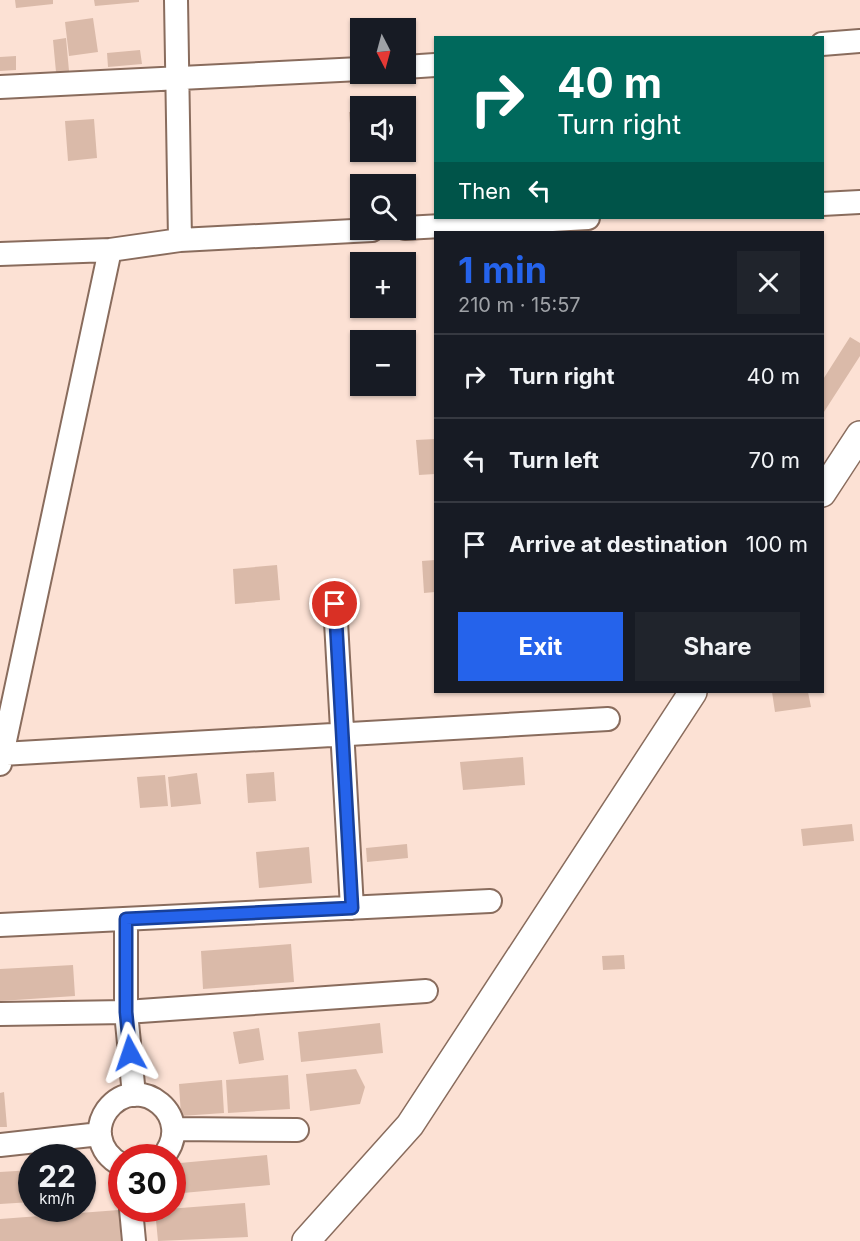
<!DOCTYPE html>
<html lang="en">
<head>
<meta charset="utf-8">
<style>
  :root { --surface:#171b24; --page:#20242c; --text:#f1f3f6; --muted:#9ea1a6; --line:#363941; --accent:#2563eb }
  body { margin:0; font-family:Inter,sans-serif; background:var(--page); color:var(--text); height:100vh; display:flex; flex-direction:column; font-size:22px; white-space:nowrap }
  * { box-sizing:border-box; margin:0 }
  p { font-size:20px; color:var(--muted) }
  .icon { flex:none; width:33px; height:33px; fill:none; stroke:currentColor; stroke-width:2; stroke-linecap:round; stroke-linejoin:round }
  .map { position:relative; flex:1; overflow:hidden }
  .details { position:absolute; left:434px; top:231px; width:390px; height:462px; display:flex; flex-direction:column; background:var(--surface); border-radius:0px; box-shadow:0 2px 4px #0004 }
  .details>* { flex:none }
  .banner { position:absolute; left:434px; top:36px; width:390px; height:183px; border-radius:0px; box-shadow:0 2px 4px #0004; background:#00695c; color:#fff; overflow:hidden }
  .needle { width:39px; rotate:174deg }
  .tools { position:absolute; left:350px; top:18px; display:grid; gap:12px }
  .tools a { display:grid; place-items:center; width:66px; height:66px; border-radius:0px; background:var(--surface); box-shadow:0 2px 4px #0004; font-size:30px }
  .speed { position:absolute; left:18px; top:1144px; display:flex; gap:12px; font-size:30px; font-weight:700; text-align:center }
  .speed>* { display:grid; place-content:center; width:78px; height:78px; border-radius:50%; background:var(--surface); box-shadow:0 2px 4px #0004; line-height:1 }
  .speed small { font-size:15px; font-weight:400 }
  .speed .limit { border:9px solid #d22; background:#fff; color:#111 }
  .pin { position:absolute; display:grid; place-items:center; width:51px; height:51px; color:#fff; margin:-26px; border:3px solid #fff; border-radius:50%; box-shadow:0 2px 6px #0007 }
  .me { position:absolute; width:66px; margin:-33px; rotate:355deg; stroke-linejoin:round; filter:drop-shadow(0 0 4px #0008) }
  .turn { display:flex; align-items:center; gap:21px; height:126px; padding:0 24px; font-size:27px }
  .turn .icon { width:78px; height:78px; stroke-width:2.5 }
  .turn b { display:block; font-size:42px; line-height:51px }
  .then { display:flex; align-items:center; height:57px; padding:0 24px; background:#0003; gap:12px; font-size:22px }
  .round { display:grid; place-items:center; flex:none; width:63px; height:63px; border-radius:0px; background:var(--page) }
  .headline { display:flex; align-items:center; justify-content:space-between; height:102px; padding:0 24px }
  h1 { font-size:36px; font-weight:700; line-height:45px; color:var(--accent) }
  .action { display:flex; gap:12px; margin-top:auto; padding:12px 24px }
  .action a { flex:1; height:69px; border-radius:0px; background:var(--accent); color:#fff; font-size:24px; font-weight:700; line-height:69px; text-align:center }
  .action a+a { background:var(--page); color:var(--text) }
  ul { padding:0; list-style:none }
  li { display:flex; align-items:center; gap:18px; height:84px; padding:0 24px; border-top:2px solid var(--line) }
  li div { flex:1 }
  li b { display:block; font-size:22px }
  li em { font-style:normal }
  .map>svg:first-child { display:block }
</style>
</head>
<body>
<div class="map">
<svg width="860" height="1241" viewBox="0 0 860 1241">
  <rect width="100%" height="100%" fill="#fce1d4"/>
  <path fill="#dabaa9" d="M15,0h38v4l-37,4z
    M94,0h45v2l-44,4z
    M93,18l5,34 -29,4 -4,-34z
    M66,38l3,33 -13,1 -3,-32z
    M140,50l2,14 -34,3 -1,-14z
    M16,56v14l-16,1v-14z
    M360,111v35l-8,1 -3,-35z
    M94,119l3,39 -29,3 -3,-40z
    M850,337l10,6v13l-38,59v-34z
    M435,439v35l-16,1 -3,-35z
    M435,560v32l-11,1 -2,-32z
    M277,565l3,35 -45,4 -2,-35z
    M772,692h36l3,15 -36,5z
    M523,757l2,28 -62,5 -3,-28z
    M274,772l2,29 -28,2 -2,-29z
    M197,773l4,31 -30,3 -3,-30z
    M165,775l3,31 -28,2 -3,-31z
    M852,824l2,17 -51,5 -2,-17z
    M407,844l1,14 -41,4 -1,-14z
    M309,847l3,36 -53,5 -3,-36z
    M291,944l3,38 -91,7 -2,-38z
    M624,955l1,14 -22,1 -1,-14z
    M73,965l2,31 -75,5v-32z
    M380,1023l3,30 -82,9 -3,-30z
    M259,1028l5,32 -25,4 -6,-32z
    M356,1069l9,18 -5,17 -50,7 -4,-37z
    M288,1075l2,34 -62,4 -2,-33z
    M222,1080l2,33 -43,3 -2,-32z
    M4,1092l3,35h-7v-34z
    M267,1155l3,30 -87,8 -3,-30z
    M32,1170v32l-32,2v-32z
    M245,1203l3,34 -90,4 -3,-31z
    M119,1210l2,31h-121v-22z"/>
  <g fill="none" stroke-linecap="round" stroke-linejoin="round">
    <g stroke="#896c5d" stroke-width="26">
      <path id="minor" d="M176,0l4,240
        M822,44l38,-3
        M405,67l30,-2
        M0,87l360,-18
        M822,204l38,-2
        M405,228l183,-10
        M0,254l110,-4 70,-10 192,-10
        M335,604l17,304
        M2,754l606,-35
        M0,764l110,-514
        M126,919v93l8,83
        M0,925l490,-24
        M0,1014l126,-2 300,-21
        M174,1129l123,1
        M0,1145l100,-11
        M122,1165c-12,-6 -20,-16 -22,-29 -1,-9 2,-19 7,-26 32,-41 91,8 55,48
        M131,1209l3,32"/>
    </g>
    <g stroke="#896c5d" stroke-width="30">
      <path id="tertiary" d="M822,493l38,-58
        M306,1241l104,-116 283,-433"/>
    </g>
    <use href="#minor" stroke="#fff" stroke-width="22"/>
    <use href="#tertiary" stroke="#fff" stroke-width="27"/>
  </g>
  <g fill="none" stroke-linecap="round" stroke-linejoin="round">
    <g stroke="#184099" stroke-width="15">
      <path id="route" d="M130,1053l-4,-41v-93l226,-11 -17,-304"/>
    </g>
    <use href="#route" stroke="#2563eb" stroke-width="10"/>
  </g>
</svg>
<div class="tools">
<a><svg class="needle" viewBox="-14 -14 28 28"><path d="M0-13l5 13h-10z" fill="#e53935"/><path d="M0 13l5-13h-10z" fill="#9ea1a6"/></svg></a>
<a><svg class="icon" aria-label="sound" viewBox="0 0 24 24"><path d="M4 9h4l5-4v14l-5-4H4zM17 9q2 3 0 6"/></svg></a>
<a><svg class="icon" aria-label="search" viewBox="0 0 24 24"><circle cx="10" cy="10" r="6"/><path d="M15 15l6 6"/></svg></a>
<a>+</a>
<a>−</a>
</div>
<div class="speed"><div>22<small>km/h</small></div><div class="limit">30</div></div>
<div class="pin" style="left:335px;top:604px;background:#d93025"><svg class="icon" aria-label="arrive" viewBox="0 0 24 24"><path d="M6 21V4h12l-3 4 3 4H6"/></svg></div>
<svg class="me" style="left:130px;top:1053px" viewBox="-20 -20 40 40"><path d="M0-17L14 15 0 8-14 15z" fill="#2563eb" stroke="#fff" stroke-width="4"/></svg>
<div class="banner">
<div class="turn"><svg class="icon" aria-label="right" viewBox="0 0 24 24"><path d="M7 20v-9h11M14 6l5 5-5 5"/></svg><div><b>40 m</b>Turn right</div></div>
<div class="then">Then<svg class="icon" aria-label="left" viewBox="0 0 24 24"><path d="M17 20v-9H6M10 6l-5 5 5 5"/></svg></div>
</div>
<section class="details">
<div class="headline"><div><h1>1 min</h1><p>210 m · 15:57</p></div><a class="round"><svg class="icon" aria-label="close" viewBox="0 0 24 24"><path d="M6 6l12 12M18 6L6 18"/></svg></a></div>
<ul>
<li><svg class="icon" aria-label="right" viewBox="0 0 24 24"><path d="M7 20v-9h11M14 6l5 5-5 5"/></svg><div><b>Turn right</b></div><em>40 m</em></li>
<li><svg class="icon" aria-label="left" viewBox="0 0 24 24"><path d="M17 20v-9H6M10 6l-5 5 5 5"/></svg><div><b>Turn left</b></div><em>70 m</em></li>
<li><svg class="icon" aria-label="arrive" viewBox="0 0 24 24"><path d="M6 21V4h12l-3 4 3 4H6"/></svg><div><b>Arrive at destination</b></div><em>100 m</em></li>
</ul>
<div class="action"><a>Exit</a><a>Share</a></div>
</section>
</div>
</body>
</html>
